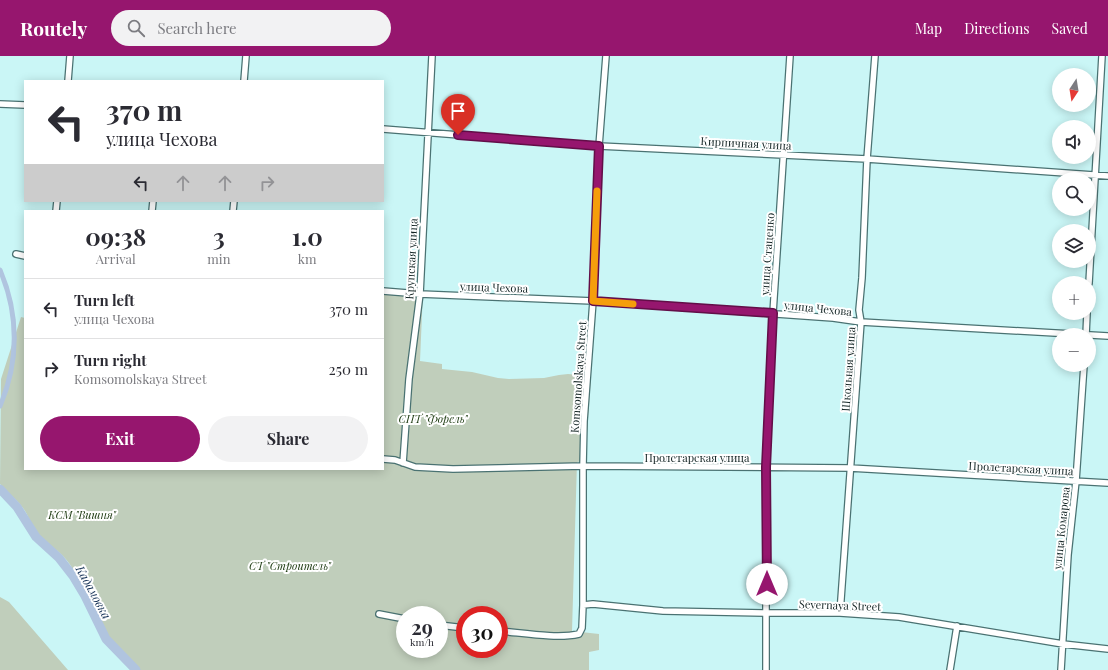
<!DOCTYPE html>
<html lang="en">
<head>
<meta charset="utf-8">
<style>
  :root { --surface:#fff; --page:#f2f2f3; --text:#2b2b33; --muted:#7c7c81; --line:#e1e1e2; --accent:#96166e }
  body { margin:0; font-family:"Playfair Display",serif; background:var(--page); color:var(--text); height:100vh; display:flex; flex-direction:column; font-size:15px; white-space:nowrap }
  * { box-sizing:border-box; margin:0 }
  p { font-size:13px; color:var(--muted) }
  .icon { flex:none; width:22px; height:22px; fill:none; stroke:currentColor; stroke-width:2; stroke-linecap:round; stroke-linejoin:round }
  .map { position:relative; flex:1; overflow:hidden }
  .sheet { position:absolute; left:24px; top:154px; width:360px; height:260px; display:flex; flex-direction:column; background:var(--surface); border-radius:0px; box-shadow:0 2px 10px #0003 }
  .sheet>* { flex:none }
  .banner { position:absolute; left:24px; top:24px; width:360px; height:122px; border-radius:0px; box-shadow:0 2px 10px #0003; background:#fff; color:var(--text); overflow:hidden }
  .needle { width:26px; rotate:192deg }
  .fabs { position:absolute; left:1052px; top:12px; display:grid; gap:8px }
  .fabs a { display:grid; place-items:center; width:44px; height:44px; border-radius:50%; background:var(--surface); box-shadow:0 2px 10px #0003; font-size:20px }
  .speed { position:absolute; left:396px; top:550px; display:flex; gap:8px; font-size:20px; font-weight:700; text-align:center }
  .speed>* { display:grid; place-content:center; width:52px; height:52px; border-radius:50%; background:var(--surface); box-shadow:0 2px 10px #0003; line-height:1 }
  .speed small { font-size:10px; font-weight:400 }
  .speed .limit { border:6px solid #d22; background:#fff; color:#111 }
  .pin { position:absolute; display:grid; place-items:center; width:34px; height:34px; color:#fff; margin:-41px -17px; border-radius:50% 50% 50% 0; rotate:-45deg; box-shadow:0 0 4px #0007 }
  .pin .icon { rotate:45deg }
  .me { position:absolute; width:44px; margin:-22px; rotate:0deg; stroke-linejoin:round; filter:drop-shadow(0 0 3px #0008) }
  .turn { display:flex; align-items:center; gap:14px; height:84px; padding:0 16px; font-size:18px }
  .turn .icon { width:52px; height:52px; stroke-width:2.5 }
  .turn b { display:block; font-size:28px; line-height:34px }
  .lanes { display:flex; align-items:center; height:38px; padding:0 16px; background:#0003; justify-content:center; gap:20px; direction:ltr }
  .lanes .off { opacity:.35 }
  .eta { display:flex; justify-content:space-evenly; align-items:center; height:68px; text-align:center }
  .eta b { font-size:24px; font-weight:700; line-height:28px }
  .button { display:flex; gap:8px; margin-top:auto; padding:8px 16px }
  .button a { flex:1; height:46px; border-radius:24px; background:var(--accent); color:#fff; font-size:16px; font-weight:700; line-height:46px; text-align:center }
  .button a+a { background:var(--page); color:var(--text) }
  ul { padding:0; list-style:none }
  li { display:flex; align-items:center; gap:12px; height:60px; padding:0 16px; border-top:1px solid var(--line) }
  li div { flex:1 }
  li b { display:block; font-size:15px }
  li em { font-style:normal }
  header { display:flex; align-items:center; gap:24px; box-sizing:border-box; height:56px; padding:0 20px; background:var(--accent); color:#fff }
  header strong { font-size:19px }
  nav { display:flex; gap:22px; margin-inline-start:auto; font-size:14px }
  .search { width:280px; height:36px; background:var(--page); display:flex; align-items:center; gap:10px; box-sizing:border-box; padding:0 14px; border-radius:22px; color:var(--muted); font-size:15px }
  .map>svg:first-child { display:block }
</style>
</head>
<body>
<header>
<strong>Routely</strong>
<div class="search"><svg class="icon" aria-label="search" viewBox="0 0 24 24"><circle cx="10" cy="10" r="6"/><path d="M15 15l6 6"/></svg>Search here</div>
<nav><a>Map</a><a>Directions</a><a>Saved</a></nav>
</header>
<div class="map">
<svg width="1108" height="614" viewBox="0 0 1108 614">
  <rect width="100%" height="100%" fill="#caf6f6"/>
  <path fill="#c0cebb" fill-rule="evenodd" d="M383,232l40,3 -3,70 22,3v5l30,3 26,6 11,1 35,-1 15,-3 9,-1 23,2 -6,85 -8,1 -5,169 27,3v16l-10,2v18h-453l-30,-31 -21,-43 5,-5 -4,2 -6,-3c-1,-16 -13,-32 -25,-41 -6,-4 -12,-8 -17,-13 -6,-7 -8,-17 -13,-25 -6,-10 -17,-18 -25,-27l1,-105 20,-62 4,1v151h358zM405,559h34v34h-34zM465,559h34v34h-34z
    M0,541l9,5 59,68h-68z"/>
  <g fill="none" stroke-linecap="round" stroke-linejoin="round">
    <path stroke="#b0c4df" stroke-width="5" d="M0,214c19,44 19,92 0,136"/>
    <path stroke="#b0c4df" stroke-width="9" d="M0,433l17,18 19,30 23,21 14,18 12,20 21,43 30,31"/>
    <g stroke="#4a7272" stroke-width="8">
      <path id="street" d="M68,25l2,-25
        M244,25l2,-25
        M0,48l25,1
        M383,73l216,17 268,13 241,17
        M56,155l1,-10
        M152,155l1,-10
        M233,155l1,-10
        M16,198l9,2
        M1089,227l13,-227
        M383,235l37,3 173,7 240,17 28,4 247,14
        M1086,279l1,-22
        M383,403l12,1 20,7 38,2 130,-3 267,2 258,15
        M403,407l6,-84 11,-85 12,-238
        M583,549v-139l1,-45 9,-120 6,-155 7,-90
        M840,557l21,-291 -2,-12 3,-32 5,-119 8,-103
        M379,558l26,5
        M439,569l26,3
        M499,575c24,2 58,8 80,3l3,-6 1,-23 10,-1 70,7 104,2h73l59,4 164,27 45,5
        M766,614v-203l7,-154 17,-257
        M950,614l7,-44
        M1061,614l7,-115 8,-74 8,-116"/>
    </g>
    <use href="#street" stroke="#fff" stroke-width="5.5"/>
  </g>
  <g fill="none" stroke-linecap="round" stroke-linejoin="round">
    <g stroke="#620e48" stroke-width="10">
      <path id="route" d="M458,79l141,11 -6,155 180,12 -7,154 1,117"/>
    </g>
    <use href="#route" stroke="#96166e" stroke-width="7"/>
    <path stroke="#f59e0b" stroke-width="7" d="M597,135l-4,110 40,3"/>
  </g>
  <g text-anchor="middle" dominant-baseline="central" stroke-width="4" stroke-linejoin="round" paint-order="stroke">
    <g font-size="11" fill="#132424" stroke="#fff">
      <text transform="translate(746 87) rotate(3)">Кирпичная улица</text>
      <text transform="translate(767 198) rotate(-86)">улица Стаценко</text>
      <text transform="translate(411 203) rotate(-87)">Крупская улица</text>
      <text transform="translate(494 231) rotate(2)">улица Чехова</text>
      <text transform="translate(818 252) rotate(6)">улица Чехова</text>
      <text transform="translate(848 313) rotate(-86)">Школьная улица</text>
      <text transform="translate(578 321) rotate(-86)">Komsomolskaya Street</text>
      <text x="697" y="401">Пролетарская улица</text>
      <text transform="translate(1021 412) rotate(3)">Пролетарская улица</text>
      <text transform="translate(1061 472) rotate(-84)">улица Комарова</text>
      <text transform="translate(840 549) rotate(2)">Severnaya Street</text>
    </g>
    <g font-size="11" font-style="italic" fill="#203d14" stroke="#fff">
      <text x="433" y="362">СНТ "Форель"</text>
      <text x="82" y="458">КСМ "Вишня"</text>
      <text x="290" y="509">СТ "Строитель"</text>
    </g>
    <g font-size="12" font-style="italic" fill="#183459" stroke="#fff">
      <text transform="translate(94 536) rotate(61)">Кадамовка</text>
    </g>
  </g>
</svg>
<div class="fabs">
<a><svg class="needle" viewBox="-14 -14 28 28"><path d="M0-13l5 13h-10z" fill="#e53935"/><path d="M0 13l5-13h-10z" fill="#7c7c81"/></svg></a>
<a><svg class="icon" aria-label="sound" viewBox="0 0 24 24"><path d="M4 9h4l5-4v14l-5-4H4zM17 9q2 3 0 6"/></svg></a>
<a><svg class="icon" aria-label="search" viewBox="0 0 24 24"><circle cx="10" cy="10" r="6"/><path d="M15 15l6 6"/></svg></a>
<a><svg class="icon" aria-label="layers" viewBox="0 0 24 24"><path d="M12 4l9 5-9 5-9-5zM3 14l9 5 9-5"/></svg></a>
<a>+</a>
<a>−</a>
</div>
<div class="speed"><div>29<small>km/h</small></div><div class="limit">30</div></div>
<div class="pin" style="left:458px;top:79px;background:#d93025"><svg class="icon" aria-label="arrive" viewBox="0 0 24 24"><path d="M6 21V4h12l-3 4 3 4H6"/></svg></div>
<svg class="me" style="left:767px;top:528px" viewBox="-20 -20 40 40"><circle r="19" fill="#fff"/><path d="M0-13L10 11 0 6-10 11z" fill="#96166e"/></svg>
<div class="banner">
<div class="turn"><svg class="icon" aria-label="left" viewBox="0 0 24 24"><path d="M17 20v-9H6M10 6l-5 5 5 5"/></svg><div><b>370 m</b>улица Чехова</div></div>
<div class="lanes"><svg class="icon" aria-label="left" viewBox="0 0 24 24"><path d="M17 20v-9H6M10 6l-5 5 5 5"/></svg><svg class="icon off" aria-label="ahead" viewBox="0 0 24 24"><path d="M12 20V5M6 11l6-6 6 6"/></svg><svg class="icon off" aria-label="ahead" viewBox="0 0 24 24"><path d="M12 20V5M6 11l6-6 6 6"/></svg><svg class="icon off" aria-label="right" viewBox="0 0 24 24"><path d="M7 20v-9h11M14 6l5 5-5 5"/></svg></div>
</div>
<section class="sheet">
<div class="eta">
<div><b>09:38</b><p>Arrival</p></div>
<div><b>3</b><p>min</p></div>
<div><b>1.0</b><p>km</p></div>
</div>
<ul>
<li><svg class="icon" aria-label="left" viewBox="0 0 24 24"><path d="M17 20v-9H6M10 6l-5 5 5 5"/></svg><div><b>Turn left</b><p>улица Чехова</p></div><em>370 m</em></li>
<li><svg class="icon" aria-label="right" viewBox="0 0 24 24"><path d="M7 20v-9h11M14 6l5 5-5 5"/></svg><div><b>Turn right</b><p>Komsomolskaya Street</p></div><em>250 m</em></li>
</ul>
<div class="button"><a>Exit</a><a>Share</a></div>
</section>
</div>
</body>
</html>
